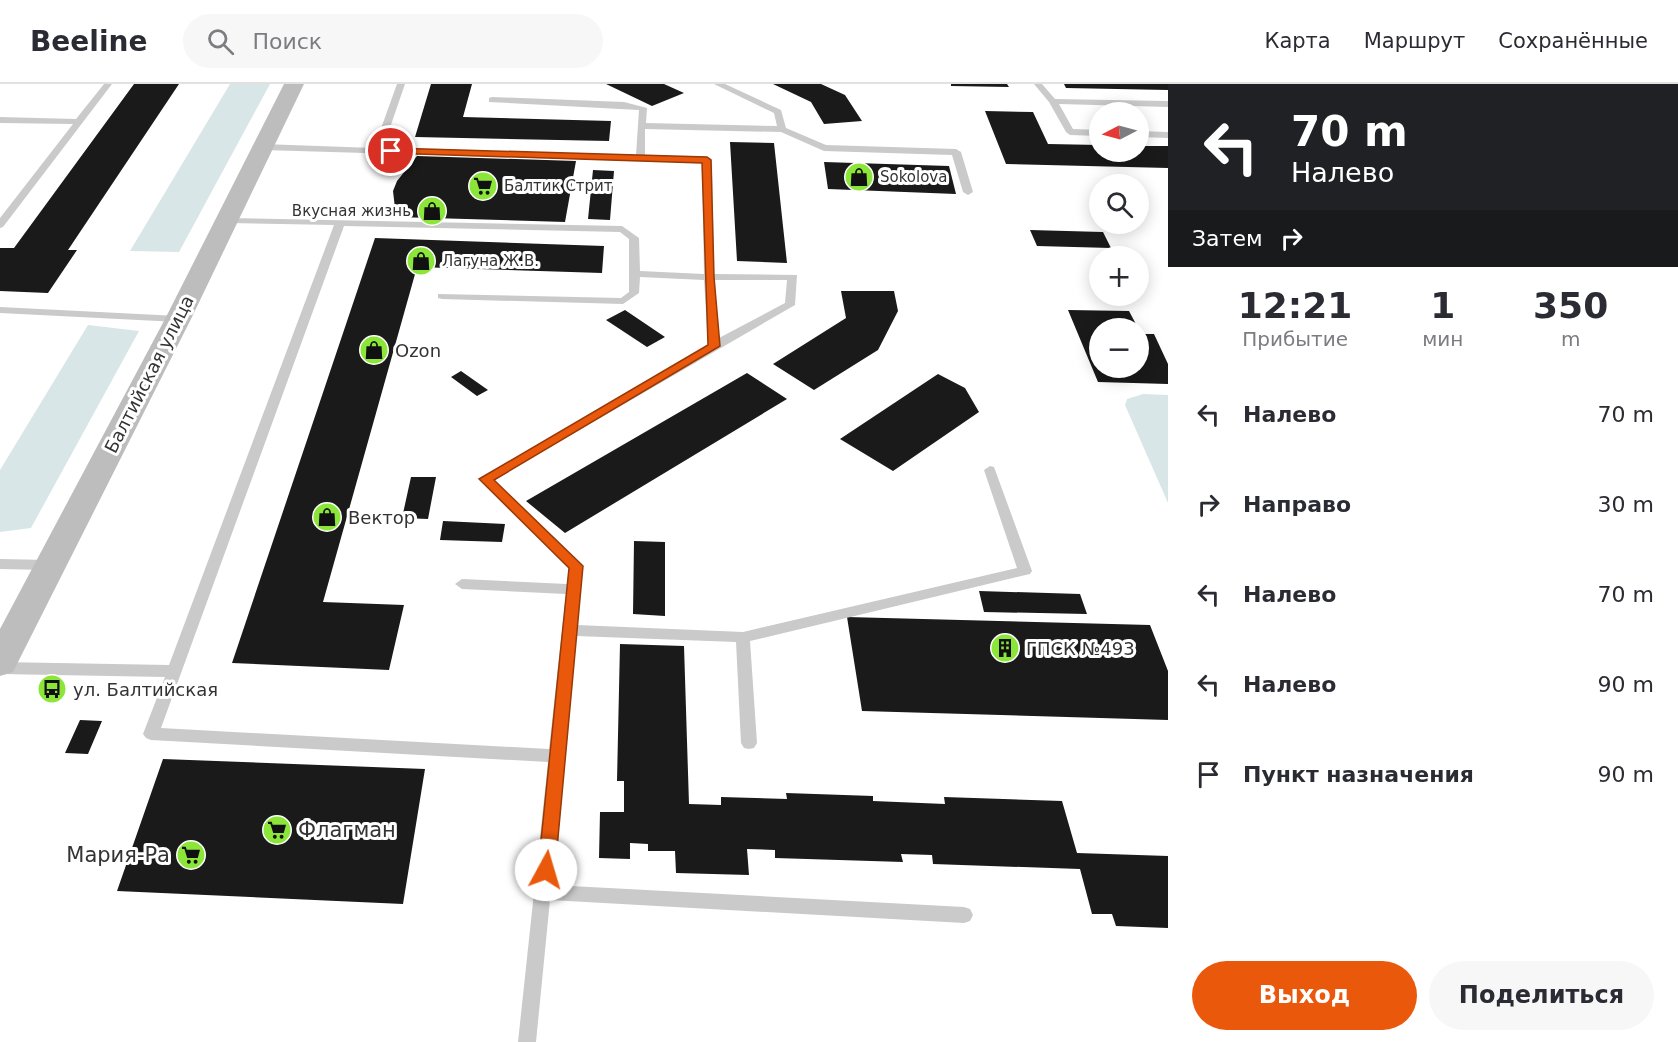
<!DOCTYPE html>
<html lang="ru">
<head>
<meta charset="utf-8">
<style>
  :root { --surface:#fff; --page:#f7f7f7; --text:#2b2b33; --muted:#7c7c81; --line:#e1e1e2; --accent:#ea580c }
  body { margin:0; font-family:"DejaVu Sans",sans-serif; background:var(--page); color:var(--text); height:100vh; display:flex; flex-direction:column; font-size:22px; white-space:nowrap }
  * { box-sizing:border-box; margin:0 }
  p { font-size:20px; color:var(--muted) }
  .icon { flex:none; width:33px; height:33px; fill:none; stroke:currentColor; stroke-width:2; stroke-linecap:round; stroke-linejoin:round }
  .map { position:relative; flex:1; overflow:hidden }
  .sheet { display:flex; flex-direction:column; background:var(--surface); width:510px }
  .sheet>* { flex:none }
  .top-card { background:#202124; color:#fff; overflow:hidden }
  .needle { width:39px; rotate:264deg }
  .fabs { position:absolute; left:1089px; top:18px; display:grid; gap:12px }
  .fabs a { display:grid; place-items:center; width:60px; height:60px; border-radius:50%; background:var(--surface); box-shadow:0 3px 15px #0003; font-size:30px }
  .pin { position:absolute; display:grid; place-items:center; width:51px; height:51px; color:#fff; margin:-26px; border:3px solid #fff; border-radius:50%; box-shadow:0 2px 6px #0007 }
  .me { position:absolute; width:66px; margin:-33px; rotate:6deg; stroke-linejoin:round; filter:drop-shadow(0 0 4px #0008) }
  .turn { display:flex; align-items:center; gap:21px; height:126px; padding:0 24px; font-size:27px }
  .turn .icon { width:78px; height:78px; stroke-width:2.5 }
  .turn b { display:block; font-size:42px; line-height:51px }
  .then { display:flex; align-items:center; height:57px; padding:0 24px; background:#0003; gap:12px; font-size:22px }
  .eta { display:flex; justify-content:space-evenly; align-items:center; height:102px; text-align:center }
  .eta b { font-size:36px; font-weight:700; line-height:42px }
  .button { display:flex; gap:12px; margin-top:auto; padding:12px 24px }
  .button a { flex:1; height:69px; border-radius:36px; background:var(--accent); color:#fff; font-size:24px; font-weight:700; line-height:69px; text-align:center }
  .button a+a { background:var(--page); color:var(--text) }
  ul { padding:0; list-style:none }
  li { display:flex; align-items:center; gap:18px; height:90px; padding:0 24px }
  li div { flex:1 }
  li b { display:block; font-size:22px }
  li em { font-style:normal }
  header { display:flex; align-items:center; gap:36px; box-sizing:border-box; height:84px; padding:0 30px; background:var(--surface); border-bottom:2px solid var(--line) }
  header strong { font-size:28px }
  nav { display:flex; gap:33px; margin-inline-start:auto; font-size:21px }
  .search { width:420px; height:54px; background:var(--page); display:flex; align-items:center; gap:15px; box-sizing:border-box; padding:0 21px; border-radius:33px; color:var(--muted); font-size:22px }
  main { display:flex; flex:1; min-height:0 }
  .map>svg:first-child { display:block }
</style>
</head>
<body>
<header>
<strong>Beeline</strong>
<div class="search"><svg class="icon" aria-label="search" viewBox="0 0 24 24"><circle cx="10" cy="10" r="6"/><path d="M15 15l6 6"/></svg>Поиск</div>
<nav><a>Карта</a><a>Маршрут</a><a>Сохранённые</a></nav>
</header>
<main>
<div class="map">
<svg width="1168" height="958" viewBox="0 0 1168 958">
  <rect width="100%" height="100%" fill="#fff"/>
  <path fill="#d8e6e7" d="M230,0h40l-91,168 -49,-1z
    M88,241l51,6 -108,197 -31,4v-62z
    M1143,310l25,1v108l-43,-98 2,-6z"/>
  <path fill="#1a1a1a" d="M134,0h45l-111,166h9l-29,43 -48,-2v-43h14z
    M431,0h41l-9,33 148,4 -2,20 -194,-4z
    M606,0h58l20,9 -32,13z
    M773,0h48l24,11 17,26 -38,3 -13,-22z
    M951,0h56l2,3 -58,-1z
    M1064,0h104v6l-102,-2z
    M985,27l48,1 15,32 52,1v7h38v-6h30v22l-162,-4z
    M730,58l44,1 13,120 -50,-2z
    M417,72l159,5 -11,61 -169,-5 -3,-26 4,-10z
    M824,78l125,4 7,28 -128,-5z
    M593,86l21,1 -4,49 -22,-1z
    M1030,146l73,2 8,16 -74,-2z
    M375,154l229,8 -2,27 -185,-6 -94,335 81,3 -15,65 -157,-7z
    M841,207h53l4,20 -20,39 -64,40 -41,-26 73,-46z
    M625,226l40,27 -18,10 -41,-27z
    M1068,226l61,1 9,17h-38v40h38v-38l2,4h14l14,30v20l-70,-2z
    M461,287l27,19 -11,6 -26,-19z
    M747,289l40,26 -222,134 -39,-32z
    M938,290l27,14 14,24 -86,59 -53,-32z
    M411,393h25l-8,42 -26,-1z
    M443,437l62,3 -3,18 -62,-2z
    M634,457l31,1v74l-32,-2z
    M979,507l101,3 7,20 -103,-2z
    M847,533l303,8 18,46v49l-306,-9z
    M620,560l64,2 5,158 32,1v-8l66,2 -1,-6 87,3v5l72,3 -1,-7 118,4 15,52 91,3v72l-52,-2 -4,-12h-20l-12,-45 -147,-5 -1,-9 -31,-1 2,8 -128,-4v-8l-28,-1 2,26 -73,-2 -1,-22h-27v-7l-18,-1v16l-31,-1 1,-46h24v-31h-7z
    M80,636l22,1 -14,33 -23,-1z
    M163,675l262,10 -22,135 -286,-13z"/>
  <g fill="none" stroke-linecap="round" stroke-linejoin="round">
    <path fill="#cacaca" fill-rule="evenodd" d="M104,0h8l-109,143 -3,1v-10l73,-94 -73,-1v-6l76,2z
      M397,0h8l-22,64 253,7 3,-45 -150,-8v-4l3,-1 132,5 23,6 -1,15 131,3 -3,-13 -60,-29h11l56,26 5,18 40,17 130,4 5,3 12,40 -5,3 -5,-3 -11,-37 -128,-4 -43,-19 -136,-3v26l62,2 5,3 2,114 83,1 -2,30 -302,175 88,83 2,3 -6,59 166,7 274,-64 -33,-98 6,-4 4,1 38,104 -2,3 -280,67 7,102 -3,5 -5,1 -5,-1 -3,-5 -5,-101 -160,-6 -24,249 412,22 6,2 3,6 -3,6 -6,2 -414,-23 -14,142h-18l30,-280 -397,-22 -5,-2 -3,-4 22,-57 -165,-3v-12l169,3 165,-440 -106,-2 -5,-3 2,-2 397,8 17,12 1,33 64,3 -2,-111 -439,-13 -4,-3 4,-3 111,4zM344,142l276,6 9,7v53l-8,6 -183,-4v4l4,1 181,5 16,-11 1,-16 64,3 4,65 -229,134 90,88 -2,17 -105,-5 -7,5 7,5 104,5 -17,155 -388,-21zM714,196h73l-2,23 -66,35z
      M1034,0h8l13,15 113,2v6l-109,-3 14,25 27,1v6l-30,-1 -4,-3 -17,-30z
      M1138,47l30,1v6l-30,-1z
      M0,223l178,9 5,3 -5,3 -178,-9z
      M0,475l50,1 7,5 -7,5 -50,-1z"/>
    <path fill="#bdbdbd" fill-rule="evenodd" d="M284,0h20l-113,235 -173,343 -5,10 -13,4v-47l165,-310z"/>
  </g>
  <path fill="#ea580c" stroke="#983908" stroke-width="1.5" d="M391,64l316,9 4,3 3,117 6,69 -226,134 89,86 -28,304 -3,5 -6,2 -6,-2 -2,-5 31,-302 -90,-89 229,-134 -6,-182 -315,-10v-4z"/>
  <defs>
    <g id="shop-disc" transform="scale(1.5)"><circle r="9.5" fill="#8ce639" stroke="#fff"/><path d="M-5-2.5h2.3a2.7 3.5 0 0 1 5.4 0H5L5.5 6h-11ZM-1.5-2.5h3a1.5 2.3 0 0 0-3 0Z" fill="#111"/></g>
    <g id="supermarket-disc" transform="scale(1.5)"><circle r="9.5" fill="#8ce639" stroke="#fff"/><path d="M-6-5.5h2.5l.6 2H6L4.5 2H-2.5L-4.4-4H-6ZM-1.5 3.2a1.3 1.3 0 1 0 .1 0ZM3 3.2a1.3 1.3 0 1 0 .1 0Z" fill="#111"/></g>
    <g id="building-disc" transform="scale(1.5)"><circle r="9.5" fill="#8ce639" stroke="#fff"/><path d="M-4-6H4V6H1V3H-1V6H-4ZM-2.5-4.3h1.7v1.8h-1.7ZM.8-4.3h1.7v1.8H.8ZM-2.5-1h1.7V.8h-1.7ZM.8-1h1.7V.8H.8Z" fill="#111"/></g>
    <g id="bus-disc" transform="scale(1.5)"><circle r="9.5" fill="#8ce639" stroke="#fff"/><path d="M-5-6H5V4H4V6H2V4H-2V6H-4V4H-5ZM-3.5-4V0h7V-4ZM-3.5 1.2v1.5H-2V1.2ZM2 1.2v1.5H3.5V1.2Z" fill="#111"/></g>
  </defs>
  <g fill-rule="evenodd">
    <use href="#shop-disc" x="859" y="93"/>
    <use href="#supermarket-disc" x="483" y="102"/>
    <use href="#shop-disc" x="432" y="127"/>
    <use href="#shop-disc" x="421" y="177"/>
    <use href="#shop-disc" x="374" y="266"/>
    <use href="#shop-disc" x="327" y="433"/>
    <use href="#building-disc" x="1005" y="564"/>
    <use href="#bus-disc" x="52" y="605"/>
    <use href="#supermarket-disc" x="277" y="746"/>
    <use href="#supermarket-disc" x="191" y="771"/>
  </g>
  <g text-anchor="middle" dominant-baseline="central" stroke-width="6" stroke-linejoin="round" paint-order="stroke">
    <g font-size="15" fill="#333" stroke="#fff" text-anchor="start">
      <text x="880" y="93">Sokolova</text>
      <text x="504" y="102">Балтик Стрит</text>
      <text x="411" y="127" text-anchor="end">Вкусная жизнь</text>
      <text x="442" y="177">Лагуна Ж.В.</text>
    </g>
    <g font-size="18" fill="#333" stroke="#fff" text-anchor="start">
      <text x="395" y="266">Ozon</text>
      <text x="348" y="433">Вектор</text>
      <text x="1026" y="564">ГПСК №493</text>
      <text x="73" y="605">ул. Балтийская</text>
    </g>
    <g font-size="18" fill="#333" stroke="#fff">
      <text transform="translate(149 290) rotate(-63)">Балтийская улица</text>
    </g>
    <g font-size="21" fill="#333" stroke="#fff" text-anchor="start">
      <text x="298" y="746">Флагман</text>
      <text x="170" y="771" text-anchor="end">Мария-Ра</text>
    </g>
  </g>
</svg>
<div class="fabs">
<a><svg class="needle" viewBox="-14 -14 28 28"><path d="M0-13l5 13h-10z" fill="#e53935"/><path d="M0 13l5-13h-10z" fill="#7c7c81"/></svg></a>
<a><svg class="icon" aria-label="search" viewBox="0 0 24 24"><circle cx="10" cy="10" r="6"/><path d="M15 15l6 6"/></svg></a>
<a>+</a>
<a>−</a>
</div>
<div class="pin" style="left:391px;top:67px;background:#d93025"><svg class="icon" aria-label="arrive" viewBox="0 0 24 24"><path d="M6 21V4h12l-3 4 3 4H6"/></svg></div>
<svg class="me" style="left:546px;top:786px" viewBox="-20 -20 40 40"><circle r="19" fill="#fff"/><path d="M0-13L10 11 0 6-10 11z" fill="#ea580c"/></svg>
</div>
<section class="sheet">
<div class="top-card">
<div class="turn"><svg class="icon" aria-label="left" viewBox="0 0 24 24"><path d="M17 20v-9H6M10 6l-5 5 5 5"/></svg><div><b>70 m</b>Налево</div></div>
<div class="then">Затем<svg class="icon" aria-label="right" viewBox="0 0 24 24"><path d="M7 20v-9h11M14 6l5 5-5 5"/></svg></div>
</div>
<div class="eta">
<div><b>12:21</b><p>Прибытие</p></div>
<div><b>1</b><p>мин</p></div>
<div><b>350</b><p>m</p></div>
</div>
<ul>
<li><svg class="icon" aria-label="left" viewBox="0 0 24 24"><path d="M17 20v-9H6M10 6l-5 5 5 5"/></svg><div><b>Налево</b></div><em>70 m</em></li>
<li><svg class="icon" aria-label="right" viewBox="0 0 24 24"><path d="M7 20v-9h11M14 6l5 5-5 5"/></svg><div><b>Направо</b></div><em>30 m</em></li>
<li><svg class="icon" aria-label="left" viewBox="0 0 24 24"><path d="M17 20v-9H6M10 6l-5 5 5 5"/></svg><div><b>Налево</b></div><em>70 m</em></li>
<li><svg class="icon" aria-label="left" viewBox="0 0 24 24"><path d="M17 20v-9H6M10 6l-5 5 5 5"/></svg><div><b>Налево</b></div><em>90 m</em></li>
<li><svg class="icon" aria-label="arrive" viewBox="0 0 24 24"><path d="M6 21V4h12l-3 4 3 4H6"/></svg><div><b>Пункт назначения</b></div><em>90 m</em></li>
</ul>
<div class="button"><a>Выход</a><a>Поделиться</a></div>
</section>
</main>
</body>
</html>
